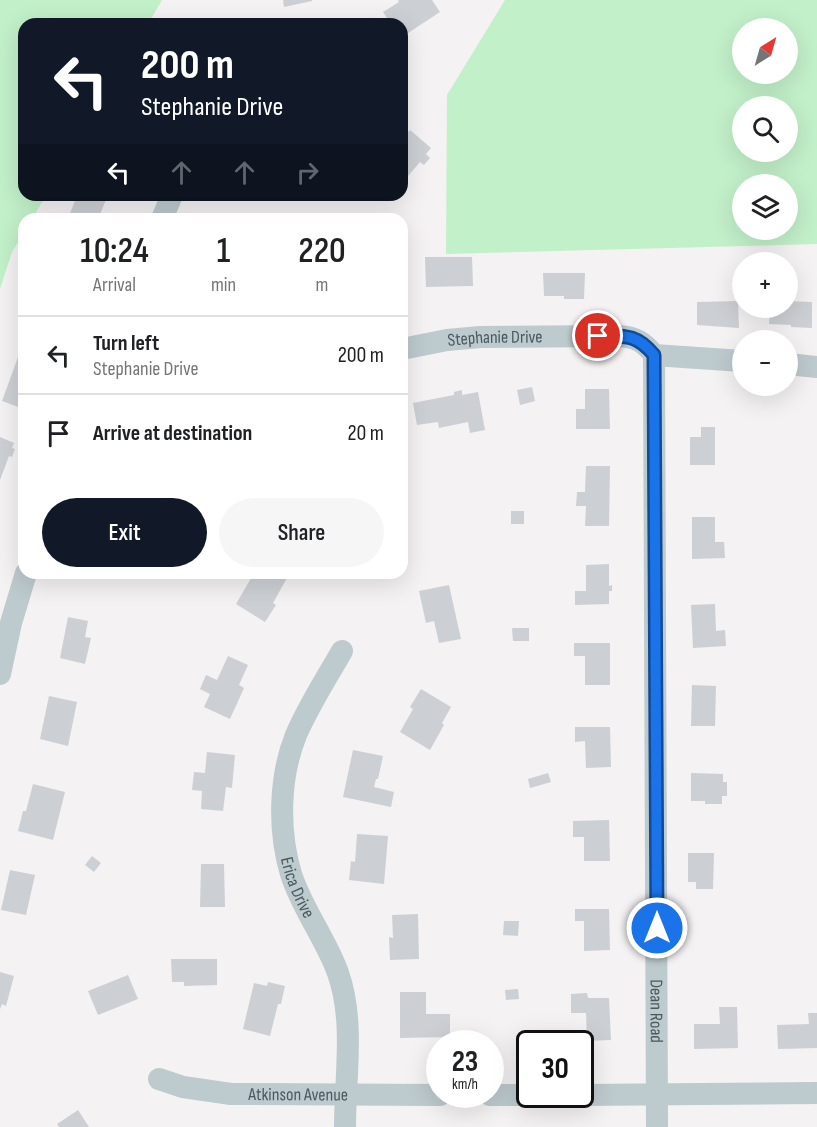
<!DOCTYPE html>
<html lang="en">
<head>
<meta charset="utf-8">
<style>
  :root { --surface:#fff; --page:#f6f6f6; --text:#202124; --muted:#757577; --line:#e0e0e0; --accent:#111827 }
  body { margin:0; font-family:"Sofia Sans Condensed",sans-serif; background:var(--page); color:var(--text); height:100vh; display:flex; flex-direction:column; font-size:22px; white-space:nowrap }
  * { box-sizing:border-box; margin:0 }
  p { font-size:20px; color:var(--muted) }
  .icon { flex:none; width:33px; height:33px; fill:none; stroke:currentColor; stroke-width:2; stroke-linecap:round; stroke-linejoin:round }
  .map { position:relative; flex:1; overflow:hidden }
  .side { position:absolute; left:18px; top:213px; width:390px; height:366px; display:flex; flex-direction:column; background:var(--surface); border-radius:18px; box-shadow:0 6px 24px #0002 }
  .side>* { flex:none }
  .guide { position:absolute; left:18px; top:18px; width:390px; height:183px; border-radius:18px; box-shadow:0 6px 24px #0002; background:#111827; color:#fff; overflow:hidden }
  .needle { width:39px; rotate:37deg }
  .buttons { position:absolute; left:732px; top:18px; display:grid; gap:12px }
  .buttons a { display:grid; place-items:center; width:66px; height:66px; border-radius:50%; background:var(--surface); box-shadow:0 6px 24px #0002; font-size:30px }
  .speed { position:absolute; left:426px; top:1030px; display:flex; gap:12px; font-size:30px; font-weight:700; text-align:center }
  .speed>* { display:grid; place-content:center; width:78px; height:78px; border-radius:50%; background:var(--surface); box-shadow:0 6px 24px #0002; line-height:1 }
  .speed small { font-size:15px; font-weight:400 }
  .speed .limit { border:3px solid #111; border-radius:9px; background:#fff; color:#111 }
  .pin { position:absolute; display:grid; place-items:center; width:51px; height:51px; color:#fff; margin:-26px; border:3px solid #fff; border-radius:50%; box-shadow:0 2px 6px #0007 }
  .me { position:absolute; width:66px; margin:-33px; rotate:0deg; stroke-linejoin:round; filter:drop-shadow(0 0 4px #0008) }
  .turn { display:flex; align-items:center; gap:21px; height:126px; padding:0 24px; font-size:27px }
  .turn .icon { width:78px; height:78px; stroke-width:2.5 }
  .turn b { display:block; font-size:42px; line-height:51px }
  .lanes { display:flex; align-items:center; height:57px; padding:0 24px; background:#0003; justify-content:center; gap:30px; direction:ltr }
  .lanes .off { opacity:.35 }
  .eta { display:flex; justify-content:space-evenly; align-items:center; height:102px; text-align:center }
  .eta b { font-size:36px; font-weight:600; line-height:42px }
  .action { display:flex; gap:12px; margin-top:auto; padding:12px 24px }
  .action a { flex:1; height:69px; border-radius:36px; background:var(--accent); color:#fff; font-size:24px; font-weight:600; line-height:69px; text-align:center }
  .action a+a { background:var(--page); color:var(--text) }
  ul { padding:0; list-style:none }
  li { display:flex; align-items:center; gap:18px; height:78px; padding:0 24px; border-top:2px solid var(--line) }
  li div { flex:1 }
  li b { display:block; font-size:22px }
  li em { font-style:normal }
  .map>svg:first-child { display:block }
</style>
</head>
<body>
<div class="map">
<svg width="817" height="1127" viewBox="0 0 817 1127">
  <rect width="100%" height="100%" fill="#f4f2f2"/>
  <path fill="#c2f0c9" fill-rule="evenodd" d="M0,0h162l-14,24h-124v171h22l-14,24h-8v14l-12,19 -12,37z
    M505,0h312v244l-371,10 1,-159zM742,28h46v46h-46zM742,106h46v46h-46zM742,184h46v46h-46z"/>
  <path fill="#ccd0d4" d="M283,0h29v1l-28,6z
    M398,0h34l8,12 -38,25v-13h-11l-8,-12 16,-10z
    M410,130l21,18 -5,6 4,4 -6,7 -4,-3 -18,21v-49l2,-2 2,2z
    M77,195h31l-10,24h-30z
    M425,257h47l1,29 -47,1z
    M543,273h42l-1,26h-20v-3h-20z
    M738,301l1,27 -42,-3v-23z
    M788,301l24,1v26l-21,-1v-2l-22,-1 1,-16h18z
    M18,357l6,2v50l-22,-8z
    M532,387l3,14 -15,4 -3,-15z
    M585,389h24l1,40h-34v-20h9z
    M462,390v5l16,-3 7,38 -15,3 -2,-11 -29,6 -1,-6 -21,3 -4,-22 41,-8v-3z
    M701,427h14v38h-25v-28h11z
    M0,437l14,6 -2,5 3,1 -3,8 -3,-1 -9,24z
    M586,466h24l-1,60h-24l1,-20h-10l1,-14h8z
    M511,511h13v13h-13z
    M692,517h23v25h9l1,16 -33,1z
    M609,564v22l3,-1v6h-3v13l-34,1v-14h11v-26z
    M254,573h24l9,5 -14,25 3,2 -11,17 -29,-18z
    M449,585l12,54 -22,4 -5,-22 -8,2 -7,-32z
    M715,604l1,27 9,-1 1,16 -33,2 -2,-43z
    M68,617l20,4 -3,16 6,1 -6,26 -25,-6z
    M512,628h17v13h-16z
    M574,643h36v42h-25v-29h-11z
    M228,656l20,9 -9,20 5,3 -14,31 -26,-12 6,-13 -10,-5 6,-14 11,5z
    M692,685l24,1 -1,40h-24z
    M421,689l30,18 -9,16 2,2 -14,25 -30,-18 13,-23 -3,-2z
    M49,696l28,6 -9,44 -28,-7z
    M575,727h35l1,40 -25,1 -1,-27 -10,1z
    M353,750l30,6 -5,23h-2l-2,8 20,5 -3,15 -48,-10z
    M207,752l28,3 -3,33 -6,-1 -3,24 -22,-2 1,-18 -10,-1 2,-18 11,1z
    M548,773l3,9 -21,6 -2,-9z
    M691,773l32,1v8h4v14h-5v8h-17v-3h-14z
    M33,784l32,8 -12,48 -35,-9 5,-20h3z
    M609,820l1,41h-26v-24h-11v-16z
    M357,834l31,2 -4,48 -35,-4 2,-19 4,1z
    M688,853h26l-1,36h-17v-7h-8z
    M92,856l9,7 -7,9 -9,-7z
    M201,864h23l1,43h-25z
    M10,870l25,5 -9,40 -25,-5z
    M575,909h34l1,41 -26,1v-30h-9z
    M418,914l1,45 -29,1 -1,-23 4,1 -1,-23z
    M504,921h15l-1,15 -15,-1z
    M171,959h46v26l-33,1v-4h-12z
    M0,972l14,4 -8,30 -4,-2 -2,5z
    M128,975l10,24 -40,16 -10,-24z
    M268,982l17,4 -4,18h-3l-8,32 -27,-7 11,-46 13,3z
    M518,989l1,10 -13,1 -1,-10z
    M400,992h26v22h24v23l-50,1z
    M587,993l1,5h21l2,42 -24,1 -1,-28h-15v-19z
    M719,1007h18l1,41 -44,1v-25h26z
    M808,1013h9v35l-39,1 -1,-24 32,-1z
    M78,1110l11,17h-30l-2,-3z"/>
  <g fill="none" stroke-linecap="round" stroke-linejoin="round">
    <g stroke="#bdcace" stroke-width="22">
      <path d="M162,219l10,-24"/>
      <path id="s1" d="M402,349l45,-9 33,-3 139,-1c17,1 25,6 35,19"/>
      <path id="s2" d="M654,355l3,772"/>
      <path d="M654,355l88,6"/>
      <path d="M788,364l29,3"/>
      <path id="s3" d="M342,651c-16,28 -33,54 -46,84 -17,42 -18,96 -5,139 11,35 35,65 47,99 17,48 7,104 7,154"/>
      <path d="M0,674l11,-51 15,-50"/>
      <path id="s4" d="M159,1079l24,8 48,7 209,1"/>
      <path d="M490,1095h40"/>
      <path d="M580,1095l237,-2"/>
    </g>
  </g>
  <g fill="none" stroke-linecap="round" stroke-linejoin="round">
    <g stroke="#114b97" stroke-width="15">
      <path id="route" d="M598,336c26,0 38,-3 56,19l3,573"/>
    </g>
    <use href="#route" stroke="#1a73e8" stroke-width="10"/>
  </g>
  <g text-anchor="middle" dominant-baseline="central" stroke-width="5" stroke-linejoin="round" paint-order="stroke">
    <g font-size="18" fill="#495a5f" stroke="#fff">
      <text stroke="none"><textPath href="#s1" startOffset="94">Stephanie Drive</textPath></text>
      <text stroke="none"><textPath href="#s3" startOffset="252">Erica Drive</textPath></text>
      <text stroke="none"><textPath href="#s2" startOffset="656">Dean Road</textPath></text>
      <text stroke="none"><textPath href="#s4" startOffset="141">Atkinson Avenue</textPath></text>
    </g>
  </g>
</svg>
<div class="buttons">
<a><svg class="needle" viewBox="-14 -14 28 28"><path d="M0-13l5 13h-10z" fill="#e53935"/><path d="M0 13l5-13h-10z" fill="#757577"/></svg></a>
<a><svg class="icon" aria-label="search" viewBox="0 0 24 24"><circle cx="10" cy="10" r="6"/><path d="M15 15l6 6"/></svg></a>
<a><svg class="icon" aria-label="layers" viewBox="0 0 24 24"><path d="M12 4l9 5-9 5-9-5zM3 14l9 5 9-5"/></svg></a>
<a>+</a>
<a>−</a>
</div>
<div class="speed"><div>23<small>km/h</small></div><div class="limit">30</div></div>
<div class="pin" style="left:598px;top:336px;background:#d93025"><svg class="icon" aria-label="arrive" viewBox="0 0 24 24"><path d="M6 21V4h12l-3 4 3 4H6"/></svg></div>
<svg class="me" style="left:657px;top:928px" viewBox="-20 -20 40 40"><circle r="17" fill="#1a73e8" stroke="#fff" stroke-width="3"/><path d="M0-11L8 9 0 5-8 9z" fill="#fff"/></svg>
<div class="guide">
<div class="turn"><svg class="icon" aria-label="left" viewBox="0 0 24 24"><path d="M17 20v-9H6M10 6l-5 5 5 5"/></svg><div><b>200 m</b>Stephanie Drive</div></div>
<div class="lanes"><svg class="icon" aria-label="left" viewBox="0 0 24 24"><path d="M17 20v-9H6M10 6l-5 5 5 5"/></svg><svg class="icon off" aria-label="ahead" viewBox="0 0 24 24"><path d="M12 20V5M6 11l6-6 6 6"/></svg><svg class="icon off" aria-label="ahead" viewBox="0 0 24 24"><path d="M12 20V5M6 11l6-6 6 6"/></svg><svg class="icon off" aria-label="right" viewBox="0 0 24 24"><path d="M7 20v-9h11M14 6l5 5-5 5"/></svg></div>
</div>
<section class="side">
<div class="eta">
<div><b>10:24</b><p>Arrival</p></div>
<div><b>1</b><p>min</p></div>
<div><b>220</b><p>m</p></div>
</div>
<ul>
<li><svg class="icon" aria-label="left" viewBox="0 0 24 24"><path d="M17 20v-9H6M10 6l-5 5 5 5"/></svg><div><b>Turn left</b><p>Stephanie Drive</p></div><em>200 m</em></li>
<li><svg class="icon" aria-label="arrive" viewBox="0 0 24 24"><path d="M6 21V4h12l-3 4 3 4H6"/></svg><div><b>Arrive at destination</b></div><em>20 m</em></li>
</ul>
<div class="action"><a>Exit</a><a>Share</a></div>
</section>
</div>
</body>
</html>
